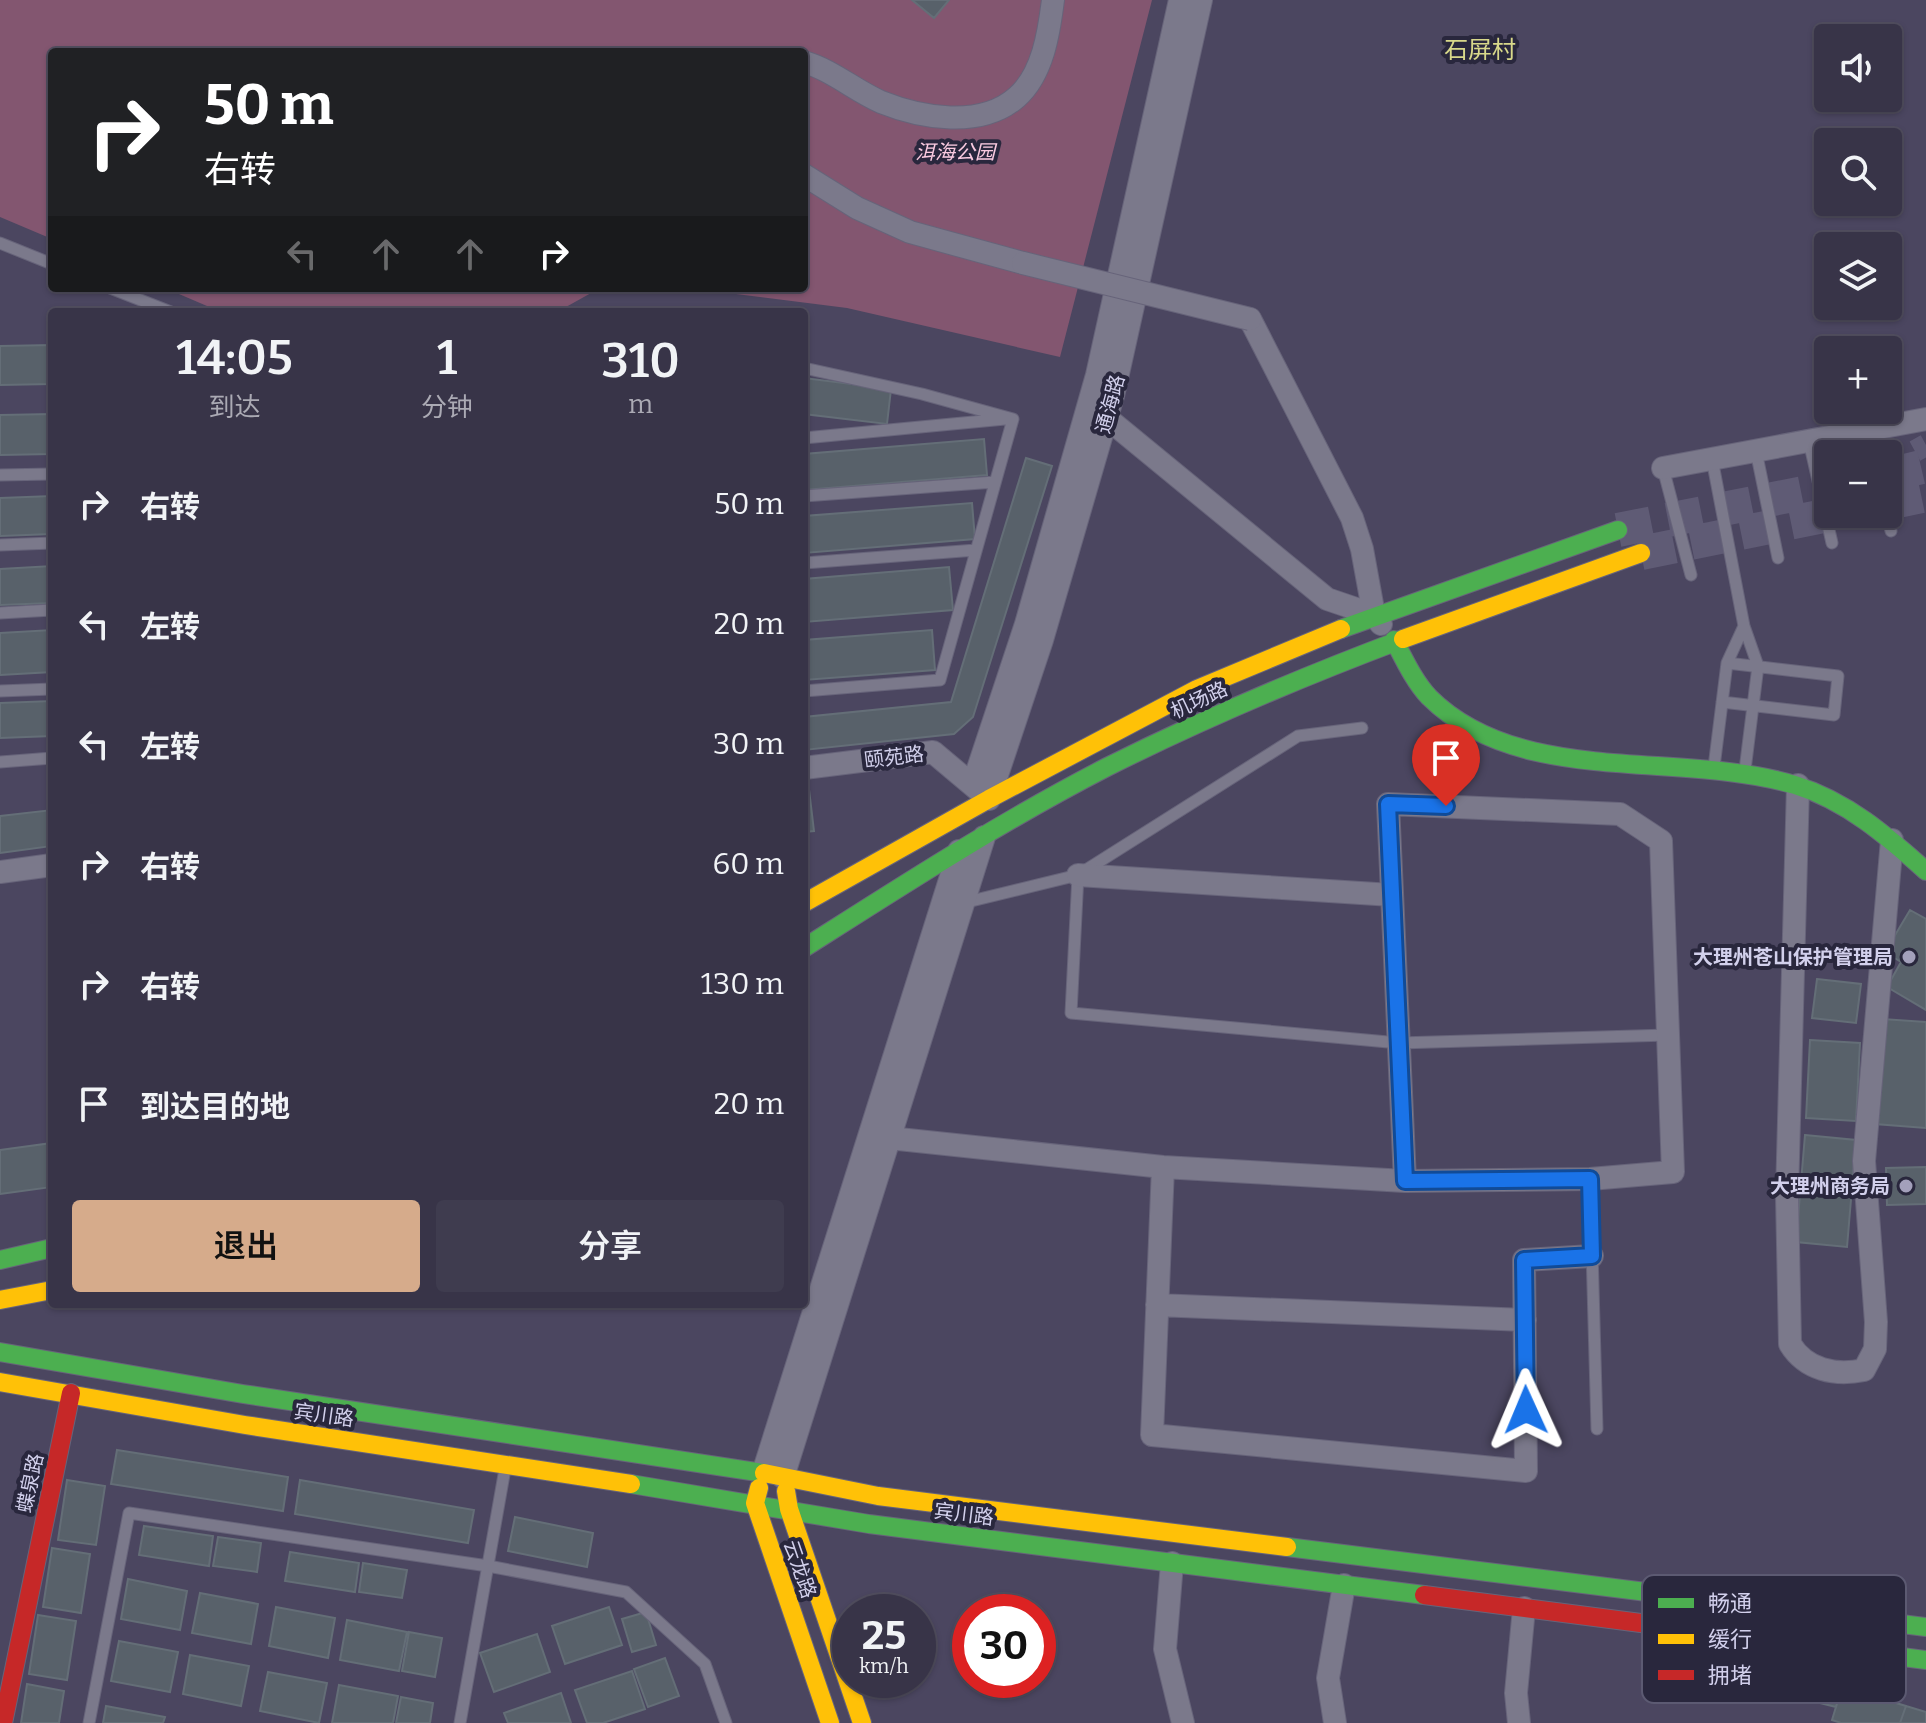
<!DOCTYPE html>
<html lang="zh">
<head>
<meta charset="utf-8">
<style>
  :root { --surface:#383448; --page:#3f3c4f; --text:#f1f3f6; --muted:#abaab4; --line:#524f60; --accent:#d6ab8b }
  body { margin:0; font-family:Bitter,"Noto Sans SC",serif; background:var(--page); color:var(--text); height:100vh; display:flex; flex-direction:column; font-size:30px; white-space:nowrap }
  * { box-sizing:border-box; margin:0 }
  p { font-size:26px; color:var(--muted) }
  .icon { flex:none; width:44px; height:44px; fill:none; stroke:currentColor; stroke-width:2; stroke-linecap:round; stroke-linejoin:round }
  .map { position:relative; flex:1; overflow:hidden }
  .panel { position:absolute; left:48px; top:308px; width:760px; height:1000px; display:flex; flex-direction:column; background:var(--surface); border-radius:8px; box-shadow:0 2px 6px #0004,0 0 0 2px var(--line) }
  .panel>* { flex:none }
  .hud { position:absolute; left:48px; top:48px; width:760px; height:244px; border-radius:8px; box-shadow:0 2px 6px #0004,0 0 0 2px var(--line); background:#202124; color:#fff; overflow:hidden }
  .fabs { position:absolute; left:1814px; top:24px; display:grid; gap:16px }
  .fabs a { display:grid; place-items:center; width:88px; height:88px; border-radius:8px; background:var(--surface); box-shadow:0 2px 6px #0004,0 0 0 2px var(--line); font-size:40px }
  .speed { position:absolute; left:832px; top:1594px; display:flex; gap:16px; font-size:40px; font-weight:700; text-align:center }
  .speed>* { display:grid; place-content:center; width:104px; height:104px; border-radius:50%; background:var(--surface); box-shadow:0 2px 6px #0004,0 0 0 2px var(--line); line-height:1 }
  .speed small { font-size:20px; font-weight:400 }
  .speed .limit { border:12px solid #d22; background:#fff; color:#111 }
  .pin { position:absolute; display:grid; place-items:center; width:68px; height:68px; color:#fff; margin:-82px -34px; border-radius:50% 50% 50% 0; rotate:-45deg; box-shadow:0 0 8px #0007 }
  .pin .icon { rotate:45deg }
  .me { position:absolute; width:88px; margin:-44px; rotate:359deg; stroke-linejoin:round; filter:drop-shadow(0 0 6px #0008) }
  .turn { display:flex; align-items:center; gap:28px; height:168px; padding:0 24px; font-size:36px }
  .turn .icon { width:104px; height:104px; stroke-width:2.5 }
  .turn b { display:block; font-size:56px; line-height:68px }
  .lanes { display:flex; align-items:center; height:76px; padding:0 24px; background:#0003; justify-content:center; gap:40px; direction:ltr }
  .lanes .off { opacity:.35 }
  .eta { display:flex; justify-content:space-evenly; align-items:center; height:136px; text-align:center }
  .eta b { font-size:48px; font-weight:600; line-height:56px }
  .button { display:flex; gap:16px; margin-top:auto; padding:16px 24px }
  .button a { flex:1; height:92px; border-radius:8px; background:var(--accent); color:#111; font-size:32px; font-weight:600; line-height:92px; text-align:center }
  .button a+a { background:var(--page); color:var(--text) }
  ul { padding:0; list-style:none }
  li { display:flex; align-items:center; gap:24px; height:120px; padding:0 24px }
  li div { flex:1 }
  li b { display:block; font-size:30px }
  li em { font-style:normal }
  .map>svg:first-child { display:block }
</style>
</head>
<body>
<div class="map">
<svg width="1926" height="1723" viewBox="0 0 1926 1723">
  <rect width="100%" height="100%" fill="#4b4660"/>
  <path fill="#835670" d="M0,0h1152l-92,357 -213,-49 -159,-20h116v-236h-752v187l-52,-22z
    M165,288h435l-43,24h-336z"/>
  <path fill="#58616a" stroke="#646e77" stroke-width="2" d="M912,0h37l-15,18z
    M52,345v39l-52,1v-39z
    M804,378l87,11 -4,35 -83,-10z
    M52,414v40l-52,1v-40z
    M984,439l3,36 -183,15v-36z
    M1026,458l26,8 -79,251 -19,17 -150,16v-33l147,-15z
    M52,496v38l-52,2v-38z
    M972,503l3,36 -171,14v-37z
    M52,566v37l-52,2v-36z
    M949,567l4,43 -149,12v-43z
    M52,630v42l-52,3v-42z
    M932,630l3,40 -131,10v-40z
    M52,701v35l-52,2v-35z
    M808,781l6,50 -10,1v-50z
    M52,810v36l-52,7v-37z
    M1910,910l16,9v91l-39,-23 14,-25 -16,-10z
    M1817,979l44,5 -5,39 -44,-5z
    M1882,1019l44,3v106l-51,-4z
    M1810,1040l50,3 -4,78 -50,-3z
    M1805,1135l51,5 -9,107 -51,-5z
    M52,1143v44l-52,7v-44z
    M1926,1167v37l-39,1 -1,-37z
    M117,1450l171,27 -5,34 -172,-27z
    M67,1480l38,6 -9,59 -38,-5z
    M300,1480l174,30 -6,33 -173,-29z
    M515,1517l78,16 -6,34 -79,-16z
    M144,1526l69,10 -4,30 -70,-11z
    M218,1537l43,6 -4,29 -44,-6z
    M52,1548l38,6 -9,59 -38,-6z
    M290,1552l69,11 -4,29 -70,-11z
    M363,1563l44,7 -5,28 -43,-6z
    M128,1579l59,12 -7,39 -59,-11z
    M200,1593l58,11 -7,40 -59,-11z
    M276,1607l59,11 -7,40 -59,-12z
    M609,1607l13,38 -57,19 -13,-38z
    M646,1612l10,33 -24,7 -10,-33z
    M38,1615l38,6 -9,59 -38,-6z
    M347,1620l60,12 -8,39 -59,-11z
    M409,1632l33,6 -7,39 -33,-6z
    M537,1634l13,38 -56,20 -14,-39z
    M119,1641l59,11 -8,40 -59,-11z
    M190,1655l59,11 -8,40 -58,-12z
    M665,1658l14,38 -31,11 -14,-38z
    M632,1671l13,38 -42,14h-16l-12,-33z
    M268,1672l59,11 -8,40 -59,-12z
    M1826,1682l16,5 -6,20 -16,-4z
    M27,1684l37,7 -5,32h-38z
    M339,1685l59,11 -5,27h-61z
    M1842,1687l64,19 -6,17h-59l-9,-3z
    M561,1693l10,30h-63l-4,-10z
    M401,1697l32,6 -3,20h-34z
    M106,1706l59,11 -2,6h-60z
    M1906,1706l20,6v11h-26z"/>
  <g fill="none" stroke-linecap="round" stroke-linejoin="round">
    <path stroke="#5f5b75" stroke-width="22" stroke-dasharray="22 11" stroke-linecap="butt" d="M1888,470l16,-13 22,-12"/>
    <path stroke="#5f5b75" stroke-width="34" stroke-dasharray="34 17" stroke-linecap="butt" d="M1888,475l38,-9
      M1888,503l38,-8
      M1618,530l210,-42
      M1641,553l193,-39"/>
    <g stroke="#67647a" stroke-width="13">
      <path id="lane" d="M0,243l52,21
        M110,288l61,24
        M804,368l118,26 91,25
        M1868,430l6,24
        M804,438l201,-19
        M1809,441l23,102
        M1756,451l22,107
        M1712,459l32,167 -17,37 -13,104
        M1663,468l28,107
        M0,475l52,-1
        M804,496l191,-14
        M1887,514l4,17
        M0,545l52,-2
        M804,563l172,-13
        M0,613l52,-3
        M1744,626l14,40 -13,104
        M0,691l52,-2
        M804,691l136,-11 73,-261
        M1722,702l112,13 4,-39 -111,-13
        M1362,728l-64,8 -220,139 -7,138 328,30 269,-8
        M0,762l52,-4
        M963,903l115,-28
        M1590,1179l7,250
        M89,1723l40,-210 359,53 138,26 79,72 21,59
        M460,1723l45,-254"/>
    </g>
    <g stroke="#67647a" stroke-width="24">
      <path id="street" d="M804,62c28,8 50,28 77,40 40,16 100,27 136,-5 26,-23 32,-65 36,-97
        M804,175l53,33 53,24 113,31
        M1250,319l102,199 10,31 12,66 7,9
        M1097,410l230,189 47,16
        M1663,468l263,-49
        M804,768l129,-16 56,47 53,-159 71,-244 88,-396
        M973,784l53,-160 71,-249 83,-375
        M1798,785l-11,410 3,149c16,26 45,32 74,26l11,-21 1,-27 -12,-161 28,-321
        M0,872l52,-7
        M1078,875l314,20
        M889,1138l274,29 242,14 185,-2 83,-7 -12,-331 -41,-27 -232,-10 17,377
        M1163,1167l-11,268 374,36 -2,-211 68,-4
        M1157,1305l368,15
        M763,1473l196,-622
        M783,1477l201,-640
        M1172,1563l-7,86 18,74
        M1335,1723l-7,-45 16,-93
        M1519,1723l-3,-30 8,-85"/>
    </g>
    <g stroke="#67647a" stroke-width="20">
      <path id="fast" d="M1341,629l277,-99
        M1394,640c10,19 20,41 35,57 91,91 251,53 366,88 52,16 92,51 131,86
        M804,948c99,-63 198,-127 303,-181 96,-48 195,-90 296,-128
        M0,1260l52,-12
        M0,1352l243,42 521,79
        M631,1484l238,40 555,71
        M1287,1547l639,80
        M1772,1640l154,20"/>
    </g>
    <g stroke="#67647a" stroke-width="20">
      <path id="slow" d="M1403,639l238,-86
        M804,903l185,-104 208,-110 144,-60
        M0,1300l52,-10
        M0,1382l245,43 386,59
        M764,1473l114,23 409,51
        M759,1488l-4,15 75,220
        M786,1491l3,18 73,214"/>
    </g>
    <g stroke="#67647a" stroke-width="20">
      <path id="jam" d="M1424,1595l348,45
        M3,1723l68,-330"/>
    </g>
    <use href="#lane" stroke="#7b798b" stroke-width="11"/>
    <use href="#street" stroke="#7b798b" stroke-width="22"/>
    <use href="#fast" stroke="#4caf50" stroke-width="18"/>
    <use href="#slow" stroke="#ffc107" stroke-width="18"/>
    <use href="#jam" stroke="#c62828" stroke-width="18"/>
    <g stroke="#67647a" stroke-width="24" stroke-linecap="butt">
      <path id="street-bridge" d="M1023,263l227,56"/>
    </g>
    <use href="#street-bridge" stroke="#7b798b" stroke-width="22"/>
  </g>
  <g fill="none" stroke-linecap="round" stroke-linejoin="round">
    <g stroke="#114b97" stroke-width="20">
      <path id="route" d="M1446,806l-58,-2 17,377 185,-2 2,77 -68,4 2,150"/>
    </g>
    <use href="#route" stroke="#1a73e8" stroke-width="14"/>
  </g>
  <g fill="#a3a0bb" stroke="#29273d" stroke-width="3">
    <circle cx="1909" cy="957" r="8"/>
    <circle cx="1906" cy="1186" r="8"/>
  </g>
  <g text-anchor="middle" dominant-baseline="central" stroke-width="8" stroke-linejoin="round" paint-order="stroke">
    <g font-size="20" font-style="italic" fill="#facae0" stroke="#29273d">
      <text x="955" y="152">洱海公园</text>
    </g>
    <g font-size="20" fill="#d2d0ec" stroke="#29273d">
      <text transform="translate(1110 404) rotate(-75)">通海路</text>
      <text transform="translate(1199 700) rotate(-25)">机场路</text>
      <text transform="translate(894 757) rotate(-7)">颐苑路</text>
      <text transform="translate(324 1415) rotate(8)">宾川路</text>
      <text transform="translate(30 1483) rotate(-78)">蝶泉路</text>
      <text transform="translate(964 1514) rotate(7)">宾川路</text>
      <text transform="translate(800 1569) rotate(71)">云龙路</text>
    </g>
    <g font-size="20" font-weight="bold" fill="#d2d0ec" stroke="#29273d" text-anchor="end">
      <text x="1893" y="957">大理州苍山保护管理局</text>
      <text x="1890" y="1186">大理州商务局</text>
    </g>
    <g font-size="24" fill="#d8d88a" stroke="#29273d">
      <text x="1480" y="50">石屏村</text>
    </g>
  </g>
  <rect x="1642" y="1575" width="264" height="128" rx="12" fill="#29273d" stroke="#5c5a72" stroke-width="2"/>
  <rect x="1658" y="1598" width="36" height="10" fill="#4caf50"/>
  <rect x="1658" y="1634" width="36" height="10" fill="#ffc107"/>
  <rect x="1658" y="1670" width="36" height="10" fill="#c62828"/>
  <g font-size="22" fill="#d2d0ec">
    <text x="1708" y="1611">畅通</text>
    <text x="1708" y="1647">缓行</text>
    <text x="1708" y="1683">拥堵</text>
  </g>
</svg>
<div class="fabs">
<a><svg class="icon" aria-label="sound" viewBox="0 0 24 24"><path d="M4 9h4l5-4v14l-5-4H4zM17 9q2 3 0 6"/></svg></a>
<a><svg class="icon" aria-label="search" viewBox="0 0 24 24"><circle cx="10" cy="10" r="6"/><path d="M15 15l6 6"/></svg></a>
<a><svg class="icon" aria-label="layers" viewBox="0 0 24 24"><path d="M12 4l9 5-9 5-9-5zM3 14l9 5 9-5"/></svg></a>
<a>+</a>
<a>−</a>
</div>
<div class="speed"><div>25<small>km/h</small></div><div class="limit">30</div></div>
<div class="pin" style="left:1446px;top:806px;background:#d93025"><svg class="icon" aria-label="arrive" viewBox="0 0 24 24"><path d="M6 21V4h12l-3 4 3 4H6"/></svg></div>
<svg class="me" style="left:1526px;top:1410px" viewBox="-20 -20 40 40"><path d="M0-17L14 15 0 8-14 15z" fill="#1a73e8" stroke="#fff" stroke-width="4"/></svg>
<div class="hud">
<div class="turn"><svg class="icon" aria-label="right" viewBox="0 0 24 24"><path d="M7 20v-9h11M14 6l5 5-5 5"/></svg><div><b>50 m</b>右转</div></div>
<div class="lanes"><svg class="icon off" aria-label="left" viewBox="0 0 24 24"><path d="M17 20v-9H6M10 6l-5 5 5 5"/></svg><svg class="icon off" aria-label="ahead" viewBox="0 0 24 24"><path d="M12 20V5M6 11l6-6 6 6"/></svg><svg class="icon off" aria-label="ahead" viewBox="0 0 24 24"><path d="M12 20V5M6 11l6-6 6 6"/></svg><svg class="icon" aria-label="right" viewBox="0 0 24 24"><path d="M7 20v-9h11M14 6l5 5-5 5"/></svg></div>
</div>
<section class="panel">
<div class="eta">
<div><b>14:05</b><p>到达</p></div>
<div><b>1</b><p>分钟</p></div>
<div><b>310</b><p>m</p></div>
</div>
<ul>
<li><svg class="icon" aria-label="right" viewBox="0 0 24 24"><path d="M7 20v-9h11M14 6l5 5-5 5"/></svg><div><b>右转</b></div><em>50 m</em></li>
<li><svg class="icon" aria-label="left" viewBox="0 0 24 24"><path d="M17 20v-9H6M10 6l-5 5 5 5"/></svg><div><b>左转</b></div><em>20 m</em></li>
<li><svg class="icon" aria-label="left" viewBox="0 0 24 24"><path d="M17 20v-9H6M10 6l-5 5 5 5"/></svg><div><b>左转</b></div><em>30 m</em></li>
<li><svg class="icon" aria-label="right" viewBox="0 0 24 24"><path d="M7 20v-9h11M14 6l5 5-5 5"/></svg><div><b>右转</b></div><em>60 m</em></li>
<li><svg class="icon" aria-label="right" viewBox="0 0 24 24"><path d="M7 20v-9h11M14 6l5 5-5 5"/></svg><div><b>右转</b></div><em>130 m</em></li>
<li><svg class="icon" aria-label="arrive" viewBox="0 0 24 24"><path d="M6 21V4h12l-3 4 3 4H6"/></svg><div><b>到达目的地</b></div><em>20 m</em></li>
</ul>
<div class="button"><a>退出</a><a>分享</a></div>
</section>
</div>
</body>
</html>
